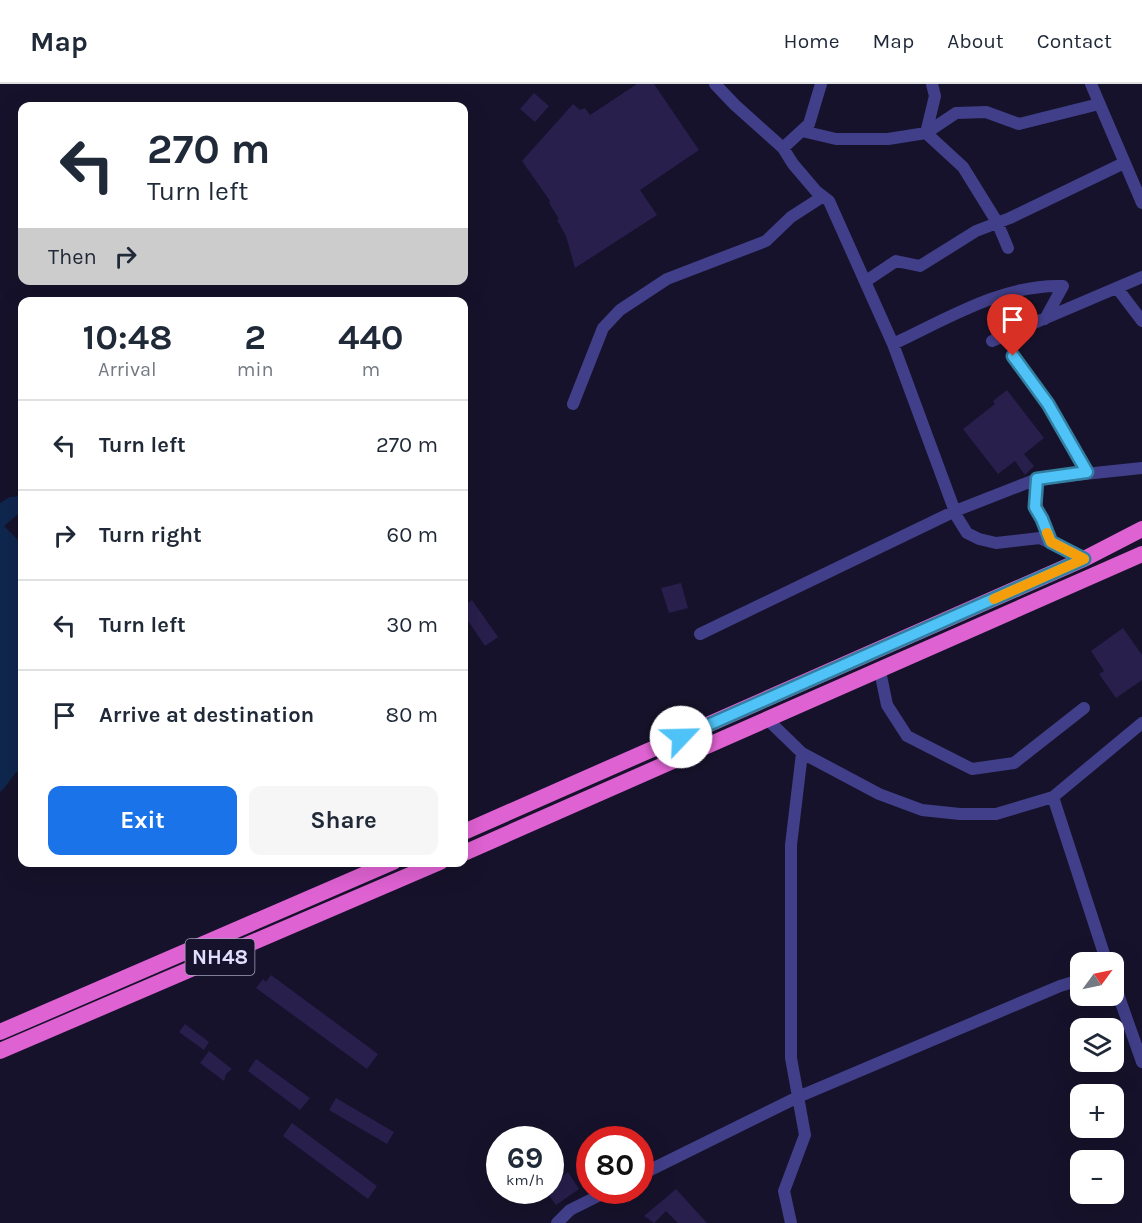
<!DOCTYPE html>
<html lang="en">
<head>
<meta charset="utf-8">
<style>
  :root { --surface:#fff; --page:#f6f6f7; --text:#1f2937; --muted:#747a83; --line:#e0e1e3; --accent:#1a73e8 }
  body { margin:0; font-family:Karla,sans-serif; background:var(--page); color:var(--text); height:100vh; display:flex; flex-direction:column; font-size:22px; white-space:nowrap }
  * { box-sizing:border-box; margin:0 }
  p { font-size:20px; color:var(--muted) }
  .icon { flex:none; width:33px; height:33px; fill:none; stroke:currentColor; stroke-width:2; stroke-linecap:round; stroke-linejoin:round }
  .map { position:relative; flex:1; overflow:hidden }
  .drawer { position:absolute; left:18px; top:213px; width:450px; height:570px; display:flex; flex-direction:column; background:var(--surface); border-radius:12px; box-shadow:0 6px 24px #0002 }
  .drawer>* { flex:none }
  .top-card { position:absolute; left:18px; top:18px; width:450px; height:183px; border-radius:12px; box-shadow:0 6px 24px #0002; background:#fff; color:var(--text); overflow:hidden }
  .needle { width:39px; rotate:57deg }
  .controls { position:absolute; left:1070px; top:868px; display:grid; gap:12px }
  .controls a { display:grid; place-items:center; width:54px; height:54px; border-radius:12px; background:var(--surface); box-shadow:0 6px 24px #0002; font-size:30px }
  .speed { position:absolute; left:486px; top:1042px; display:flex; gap:12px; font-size:30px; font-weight:700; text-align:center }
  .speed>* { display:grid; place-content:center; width:78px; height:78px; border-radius:50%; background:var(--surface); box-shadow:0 6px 24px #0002; line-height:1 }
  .speed small { font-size:15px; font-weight:400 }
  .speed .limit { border:9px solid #d22; background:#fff; color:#111 }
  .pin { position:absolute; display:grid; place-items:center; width:51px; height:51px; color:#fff; margin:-62px -26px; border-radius:50% 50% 50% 0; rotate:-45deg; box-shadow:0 0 6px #0007 }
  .pin .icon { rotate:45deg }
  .me { position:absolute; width:66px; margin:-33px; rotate:66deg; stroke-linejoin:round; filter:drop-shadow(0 0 4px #0008) }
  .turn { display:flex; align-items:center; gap:21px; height:126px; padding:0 30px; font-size:27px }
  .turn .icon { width:78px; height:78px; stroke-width:2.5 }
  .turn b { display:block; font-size:42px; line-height:51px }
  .then { display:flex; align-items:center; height:57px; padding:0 30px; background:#0003; gap:12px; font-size:22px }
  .eta { display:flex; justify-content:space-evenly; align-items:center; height:102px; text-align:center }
  .eta b { font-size:36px; font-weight:700; line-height:42px }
  .cta { display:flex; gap:12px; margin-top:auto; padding:12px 30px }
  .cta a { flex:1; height:69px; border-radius:12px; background:var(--accent); color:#fff; font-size:24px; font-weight:700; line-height:69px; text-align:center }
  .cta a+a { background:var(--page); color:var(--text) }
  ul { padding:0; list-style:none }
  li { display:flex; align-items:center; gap:18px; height:90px; padding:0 30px; border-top:2px solid var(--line) }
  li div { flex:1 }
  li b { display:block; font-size:22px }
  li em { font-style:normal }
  header { display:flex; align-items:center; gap:36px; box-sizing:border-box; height:84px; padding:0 30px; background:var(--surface); border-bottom:2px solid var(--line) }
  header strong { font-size:28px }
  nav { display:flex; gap:33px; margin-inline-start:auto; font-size:21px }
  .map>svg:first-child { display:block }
</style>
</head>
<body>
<header>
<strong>Map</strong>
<nav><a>Home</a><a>Map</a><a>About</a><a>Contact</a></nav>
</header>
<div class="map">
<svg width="1142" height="1139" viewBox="0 0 1142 1139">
  <rect width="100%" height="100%" fill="#16122b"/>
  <path fill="#0f264e" d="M22,412v20l-5,-1 -13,11 18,18v224c-12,8 -12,16 -22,24v-289l10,-6z"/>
  <path fill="#281f4c" d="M637,0h17l45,66 -59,40 17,25 -82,53 -9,-32 -9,-16 2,-1 -10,-16 1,-2 -28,-40 51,-57 7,6 5,-2 5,7z
    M534,9l15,13 -14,16 -15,-13z
    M1007,306l37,48 -20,16 10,12 -9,9 -10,-14 -17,13 -35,-45 32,-25 -2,-3z
    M681,499l7,25 -19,5 -8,-25z
    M472,516l26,37 -13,9 -21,-31v-9z
    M1123,544l19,27v25l-26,18 -17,-24 5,-3 -13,-20z
    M271,891l107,79 -11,15 -111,-81 7,-9 3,3z
    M185,940l24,18 -5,8 -25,-18z
    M209,967l23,18 -6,5 -2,7 -24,-18z
    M256,975l54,39 -10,12 -52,-39z
    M336,1014l58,34 -7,12 -58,-34z
    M292,1039l85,63 -9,13 -85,-63z
    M550,1088l7,8 11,-8 11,17 -23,16 -10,-14h4z
    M676,1105l31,34h-29l-12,-12 -12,12 -10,-7z"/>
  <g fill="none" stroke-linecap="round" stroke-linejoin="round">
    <path stroke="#413f89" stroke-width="6" d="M1013,272l35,48 39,68"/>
    <path stroke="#413f89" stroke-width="12" d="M715,0l20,21 48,43 10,16 23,27 13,10 64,143 64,173 10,16 12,6 17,4 44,-5 44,21
      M932,0l3,12 -9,37 37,34 34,55 11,26
      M1091,0l51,119
      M802,47l34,8h52l38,-6 30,-20 30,-1 33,12 80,-20
      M783,64l26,-24 12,-40
      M866,197l30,-20 24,5 56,-35 34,-13 114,-55
      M1117,204l25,33
      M992,257l150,-64
      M893,260c54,-25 109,-60 170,-58l-18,33
      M573,320l30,-76 17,-18 47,-31 99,-38 25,-24 31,-20
      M1051,458l-9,-23 -7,-12 2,-28 105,-11
      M700,550l255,-123 82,-32
      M880,587l7,34 20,31 65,33 42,-6 70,-55
      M768,636l34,33 -11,92v213l14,77 -21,56 7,32
      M802,669l77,41 43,16 38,4h36l57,-17 89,-74
      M1053,713l54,166
      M1113,896l29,82
      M640,1091l158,-78 262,-111 20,-6
      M557,1139l13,-13 38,-19"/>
    <path stroke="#df62d2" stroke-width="16" d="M464,748l620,-273 58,-30
      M464,769l678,-299
      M0,948l393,-170
      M0,967l440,-189"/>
  </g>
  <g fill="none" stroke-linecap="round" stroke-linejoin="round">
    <g stroke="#337fa1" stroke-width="15">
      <path id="route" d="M681,653l403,-178 -33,-17 -9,-23 -7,-12 2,-28 50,-7 -39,-68 -35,-48"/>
    </g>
    <use href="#route" stroke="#4fc3f7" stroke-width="10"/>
    <path stroke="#f59e0b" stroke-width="10" d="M994,515l90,-40 -33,-17 -4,-9"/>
  </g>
  <g text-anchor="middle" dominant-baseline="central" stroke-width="5" stroke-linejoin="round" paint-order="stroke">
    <rect fill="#16122b" stroke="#a4a1bf" stroke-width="1.5" x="185.5" y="855" width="69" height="36" rx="4.5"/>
    <g font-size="21" font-weight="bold" fill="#e1defe">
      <text x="220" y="873">NH48</text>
    </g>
  </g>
</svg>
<div class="controls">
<a><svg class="needle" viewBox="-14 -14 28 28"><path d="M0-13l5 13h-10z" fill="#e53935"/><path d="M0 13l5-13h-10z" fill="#747a83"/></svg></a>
<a><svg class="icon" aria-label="layers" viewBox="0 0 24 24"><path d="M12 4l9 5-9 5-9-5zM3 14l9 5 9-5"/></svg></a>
<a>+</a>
<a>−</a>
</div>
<div class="speed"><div>69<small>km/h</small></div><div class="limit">80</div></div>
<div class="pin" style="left:1013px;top:272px;background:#d93025"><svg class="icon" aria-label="arrive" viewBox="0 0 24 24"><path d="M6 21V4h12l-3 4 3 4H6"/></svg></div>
<svg class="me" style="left:681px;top:653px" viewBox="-20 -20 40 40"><circle r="19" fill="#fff"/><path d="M0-13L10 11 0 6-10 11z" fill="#4fc3f7"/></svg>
<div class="top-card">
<div class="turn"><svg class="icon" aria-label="left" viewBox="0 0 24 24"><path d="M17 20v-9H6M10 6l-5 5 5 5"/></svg><div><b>270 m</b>Turn left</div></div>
<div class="then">Then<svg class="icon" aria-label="right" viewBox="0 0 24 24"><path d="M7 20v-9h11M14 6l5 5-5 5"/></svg></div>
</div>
<section class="drawer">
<div class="eta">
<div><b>10:48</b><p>Arrival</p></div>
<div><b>2</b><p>min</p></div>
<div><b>440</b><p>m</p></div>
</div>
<ul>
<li><svg class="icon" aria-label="left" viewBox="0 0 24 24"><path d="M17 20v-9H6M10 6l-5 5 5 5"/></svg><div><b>Turn left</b></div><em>270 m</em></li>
<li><svg class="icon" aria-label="right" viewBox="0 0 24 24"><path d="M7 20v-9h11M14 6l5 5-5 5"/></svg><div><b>Turn right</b></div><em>60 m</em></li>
<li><svg class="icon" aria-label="left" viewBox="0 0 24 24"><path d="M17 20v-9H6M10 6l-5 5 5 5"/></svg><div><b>Turn left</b></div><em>30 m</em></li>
<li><svg class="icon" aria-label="arrive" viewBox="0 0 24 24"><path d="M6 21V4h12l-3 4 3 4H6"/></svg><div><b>Arrive at destination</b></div><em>80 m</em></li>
</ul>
<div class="cta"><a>Exit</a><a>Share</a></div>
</section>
</div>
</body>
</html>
